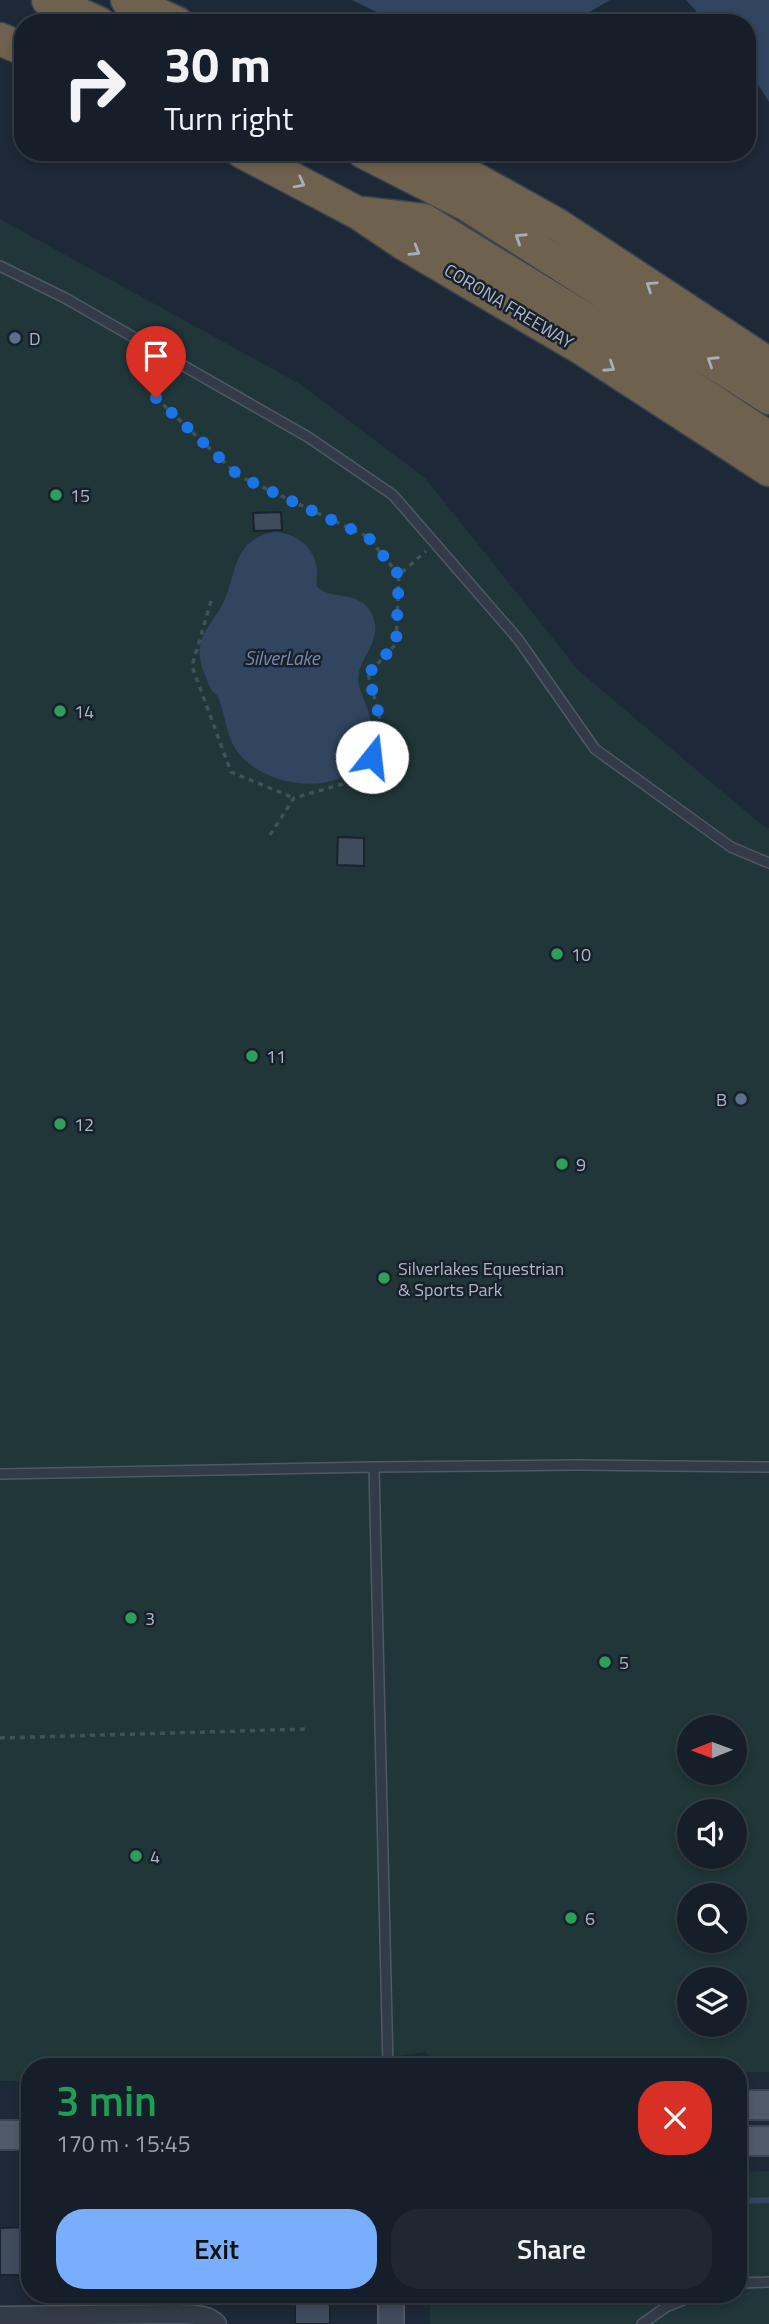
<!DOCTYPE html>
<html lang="en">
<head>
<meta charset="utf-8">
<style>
  :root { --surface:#161f29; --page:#1f2731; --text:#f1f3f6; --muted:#9ea2a8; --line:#353d46; --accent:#79aefc }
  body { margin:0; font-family:"Titillium Web",sans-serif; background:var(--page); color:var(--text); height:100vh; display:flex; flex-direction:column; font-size:26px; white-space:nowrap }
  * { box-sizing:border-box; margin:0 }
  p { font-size:23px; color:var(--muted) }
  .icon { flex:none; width:38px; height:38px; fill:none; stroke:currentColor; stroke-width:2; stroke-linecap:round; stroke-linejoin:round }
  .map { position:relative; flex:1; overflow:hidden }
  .side { position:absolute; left:21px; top:2058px; width:726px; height:245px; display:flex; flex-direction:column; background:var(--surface); border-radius:28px; box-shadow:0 4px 10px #0003,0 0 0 2px var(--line) }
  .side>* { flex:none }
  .hud { position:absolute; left:14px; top:14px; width:742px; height:147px; border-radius:28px; box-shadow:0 4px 10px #0003,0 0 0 2px var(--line); background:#161f29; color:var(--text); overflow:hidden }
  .needle { width:46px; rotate:269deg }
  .buttons { position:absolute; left:677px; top:1715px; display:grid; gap:14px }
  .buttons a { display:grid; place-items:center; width:70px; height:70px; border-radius:50%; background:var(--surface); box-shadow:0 4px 10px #0003,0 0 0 2px var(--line); font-size:35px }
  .pin { position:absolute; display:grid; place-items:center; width:60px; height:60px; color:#fff; margin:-72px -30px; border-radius:50% 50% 50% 0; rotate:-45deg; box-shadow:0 0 7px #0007 }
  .pin .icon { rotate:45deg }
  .me { position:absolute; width:77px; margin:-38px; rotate:16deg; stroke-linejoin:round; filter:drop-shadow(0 0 5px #0008) }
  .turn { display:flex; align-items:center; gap:24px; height:147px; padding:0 35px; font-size:32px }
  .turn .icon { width:91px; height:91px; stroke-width:2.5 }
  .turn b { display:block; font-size:49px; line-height:60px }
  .round { display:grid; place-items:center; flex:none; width:74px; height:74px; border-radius:28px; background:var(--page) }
  .overview { display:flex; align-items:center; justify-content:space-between; height:119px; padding:0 35px }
  h1 { font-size:42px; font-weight:600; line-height:52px; color:#1e9e55 }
  .primary-button { display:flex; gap:14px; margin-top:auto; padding:14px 35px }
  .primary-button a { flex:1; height:80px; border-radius:28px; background:var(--accent); color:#111; font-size:28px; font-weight:600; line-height:80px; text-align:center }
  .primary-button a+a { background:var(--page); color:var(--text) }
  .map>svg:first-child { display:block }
</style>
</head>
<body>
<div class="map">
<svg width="769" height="2324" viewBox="0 0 769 2324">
  <rect width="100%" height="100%" fill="#1e2937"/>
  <path fill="#203638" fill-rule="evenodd" d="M0,219l300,165 125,94 154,193 183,154 7,3v1244h-30l-1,-5h-298l-15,-15 -81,12 -4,3h-310v14h-30zM690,1727h45v46h-45zM690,1811h45v46h-45zM690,1895h45v46h-45zM690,1979h45v46h-45z
    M769,2171v153h-339v-30h308l1,-122z"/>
  <path fill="#31455f" d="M352,0h258l-39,23h-172z
    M683,0h86v102l-22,-35v-44h-40l-21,-23z
    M275,532c21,1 40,15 42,38 0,7 -1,11 0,17 17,14 44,3 55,27 14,31 -22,47 -12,75 5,15 15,34 12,51 -12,58 -98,53 -131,16 -15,-16 -15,-40 -23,-59 -3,-6 -4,-2 -7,-8 -3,-4 -4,-10 -6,-14 -12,-28 -3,-40 13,-63 21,-31 9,-72 57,-80z"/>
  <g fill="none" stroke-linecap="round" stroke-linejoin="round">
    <path stroke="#31455f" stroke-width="6" d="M738,2201l31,-1"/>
  </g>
  <path fill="#3f4c5c" stroke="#1a222e" stroke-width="2" d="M281,512l1,18 -28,1 -1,-18z
    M338,837l26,1v28l-27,-1z
    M30,2227v48h-30v-47z
    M299,2294h26l1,6h4v24h-35v-23h4z"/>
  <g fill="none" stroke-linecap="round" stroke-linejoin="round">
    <g stroke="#4f5966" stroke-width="12">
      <path id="lane" d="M0,266l65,32 243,139 85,58 125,144 77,110 136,98 38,16
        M374,1467l204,-2 191,2
        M0,1474l374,-7 14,600
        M738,2283l31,-1
        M642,2324l24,-17 32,-13"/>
    </g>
    <g stroke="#4f5966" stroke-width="21">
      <path id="street" d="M0,2316l177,-2c13,1 31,-1 40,10"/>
    </g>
    <g stroke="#4f5966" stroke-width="28">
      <path id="secondary" d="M391,2294v30"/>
    </g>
    <g stroke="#3b4451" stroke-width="32">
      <path id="primary" d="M738,2105h31
        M0,2135h30
        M738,2141h31"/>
    </g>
    <g stroke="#3a434f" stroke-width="35">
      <path id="highway" d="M48,0l51,23
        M127,0l50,23
        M0,39l23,10
        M242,152l116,61 46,31 180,106 185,120
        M363,152l104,53 302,193
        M427,152l131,73 211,139
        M363,213l61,7 214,131 131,87"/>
    </g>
    <path stroke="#3e5356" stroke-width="3.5" stroke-dasharray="5 5" stroke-linecap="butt" d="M156,398l83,78 129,61 31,38
      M211,601l-19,65 39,106 63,26
      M270,835l24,-37 66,-19 24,-45 -16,-60 28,-30 3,-69 27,-24
      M0,1738l308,-9"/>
    <use href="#lane" stroke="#323b47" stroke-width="9"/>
    <use href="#street" stroke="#323b47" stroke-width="18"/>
    <use href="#secondary" stroke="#404a5b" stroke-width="24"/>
    <use href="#primary" stroke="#505a68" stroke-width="28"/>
    <use href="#highway" stroke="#6e614e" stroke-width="32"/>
  </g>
  <defs><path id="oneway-chevron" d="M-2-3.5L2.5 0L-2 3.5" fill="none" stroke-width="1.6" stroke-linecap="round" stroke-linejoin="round" transform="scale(1.75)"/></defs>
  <g stroke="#a6aeb9">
    <use href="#oneway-chevron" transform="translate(300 183) rotate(28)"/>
    <use href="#oneway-chevron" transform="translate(520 238) rotate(-147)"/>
    <use href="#oneway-chevron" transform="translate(415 251) rotate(31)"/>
    <use href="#oneway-chevron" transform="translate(651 286) rotate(-146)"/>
    <use href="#oneway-chevron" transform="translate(712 361) rotate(-147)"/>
    <use href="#oneway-chevron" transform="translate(610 367) rotate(33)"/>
  </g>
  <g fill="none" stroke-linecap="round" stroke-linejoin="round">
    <path stroke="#1a73e8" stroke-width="12" stroke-dasharray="0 21.6" d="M156,398l83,78 129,61 31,38 -3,69 -28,30 16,60 -12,23"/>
  </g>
  <g fill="#5c6f8a" stroke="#18202c" stroke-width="2.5">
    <circle cx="15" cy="338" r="7"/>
    <circle cx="741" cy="1099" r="7"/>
  </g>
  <g fill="#2e9e5b" stroke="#18202c" stroke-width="2.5">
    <circle cx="56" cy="495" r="7"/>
    <circle cx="60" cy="711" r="7"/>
    <circle cx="557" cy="954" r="7"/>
    <circle cx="252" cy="1056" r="7"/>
    <circle cx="60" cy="1124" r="7"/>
    <circle cx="562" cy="1164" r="7"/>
    <circle cx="384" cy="1278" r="7"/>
    <circle cx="131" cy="1618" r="7"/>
    <circle cx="605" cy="1662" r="7"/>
    <circle cx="136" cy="1856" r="7"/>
    <circle cx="571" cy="1918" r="7"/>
  </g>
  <g text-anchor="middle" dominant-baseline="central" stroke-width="5" stroke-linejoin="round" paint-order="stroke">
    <g font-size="18" fill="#acb6c5" stroke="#18202c">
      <text transform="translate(509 306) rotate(31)">CORONA FREEWAY</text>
    </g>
    <g font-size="18" fill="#acb6c5" stroke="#18202c" text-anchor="start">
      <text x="29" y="338">D</text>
      <text x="70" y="495">15</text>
      <text x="74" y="711">14</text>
      <text x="571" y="954">10</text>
      <text x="266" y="1056">11</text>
      <text x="727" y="1099" text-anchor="end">B</text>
      <text x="74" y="1124">12</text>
      <text x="576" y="1164">9</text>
      <text x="398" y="1268">Silverlakes Equestrian<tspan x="398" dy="21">&amp; Sports Park</tspan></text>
      <text x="145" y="1618">3</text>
      <text x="619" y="1662">5</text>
      <text x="150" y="1856">4</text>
      <text x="585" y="1918">6</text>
    </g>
    <g font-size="19" font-style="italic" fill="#738daf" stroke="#18202c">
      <text x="282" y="657">SilverLake</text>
    </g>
  </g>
</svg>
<div class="buttons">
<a><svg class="needle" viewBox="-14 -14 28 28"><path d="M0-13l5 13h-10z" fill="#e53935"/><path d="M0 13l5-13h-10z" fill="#9ea2a8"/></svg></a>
<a><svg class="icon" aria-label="sound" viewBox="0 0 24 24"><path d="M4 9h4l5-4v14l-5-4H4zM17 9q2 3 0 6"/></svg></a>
<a><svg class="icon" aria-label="search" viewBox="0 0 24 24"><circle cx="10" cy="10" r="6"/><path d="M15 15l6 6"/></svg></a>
<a><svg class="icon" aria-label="layers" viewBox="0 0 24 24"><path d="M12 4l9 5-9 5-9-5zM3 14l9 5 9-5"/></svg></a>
</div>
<div class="pin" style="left:156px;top:398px;background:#d93025"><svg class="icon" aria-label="arrive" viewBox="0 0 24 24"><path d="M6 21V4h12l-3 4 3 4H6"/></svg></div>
<svg class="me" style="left:372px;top:757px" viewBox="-20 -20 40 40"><circle r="19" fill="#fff"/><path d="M0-13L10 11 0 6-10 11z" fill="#1a73e8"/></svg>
<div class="hud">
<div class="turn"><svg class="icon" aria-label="right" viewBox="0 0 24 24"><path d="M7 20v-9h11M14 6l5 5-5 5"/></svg><div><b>30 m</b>Turn right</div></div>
</div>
<section class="side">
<div class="overview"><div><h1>3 min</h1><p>170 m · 15:45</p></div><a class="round" style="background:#d93025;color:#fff"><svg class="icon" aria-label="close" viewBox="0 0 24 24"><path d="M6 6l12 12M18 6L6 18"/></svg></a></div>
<div class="primary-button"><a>Exit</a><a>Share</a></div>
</section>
</div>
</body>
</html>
